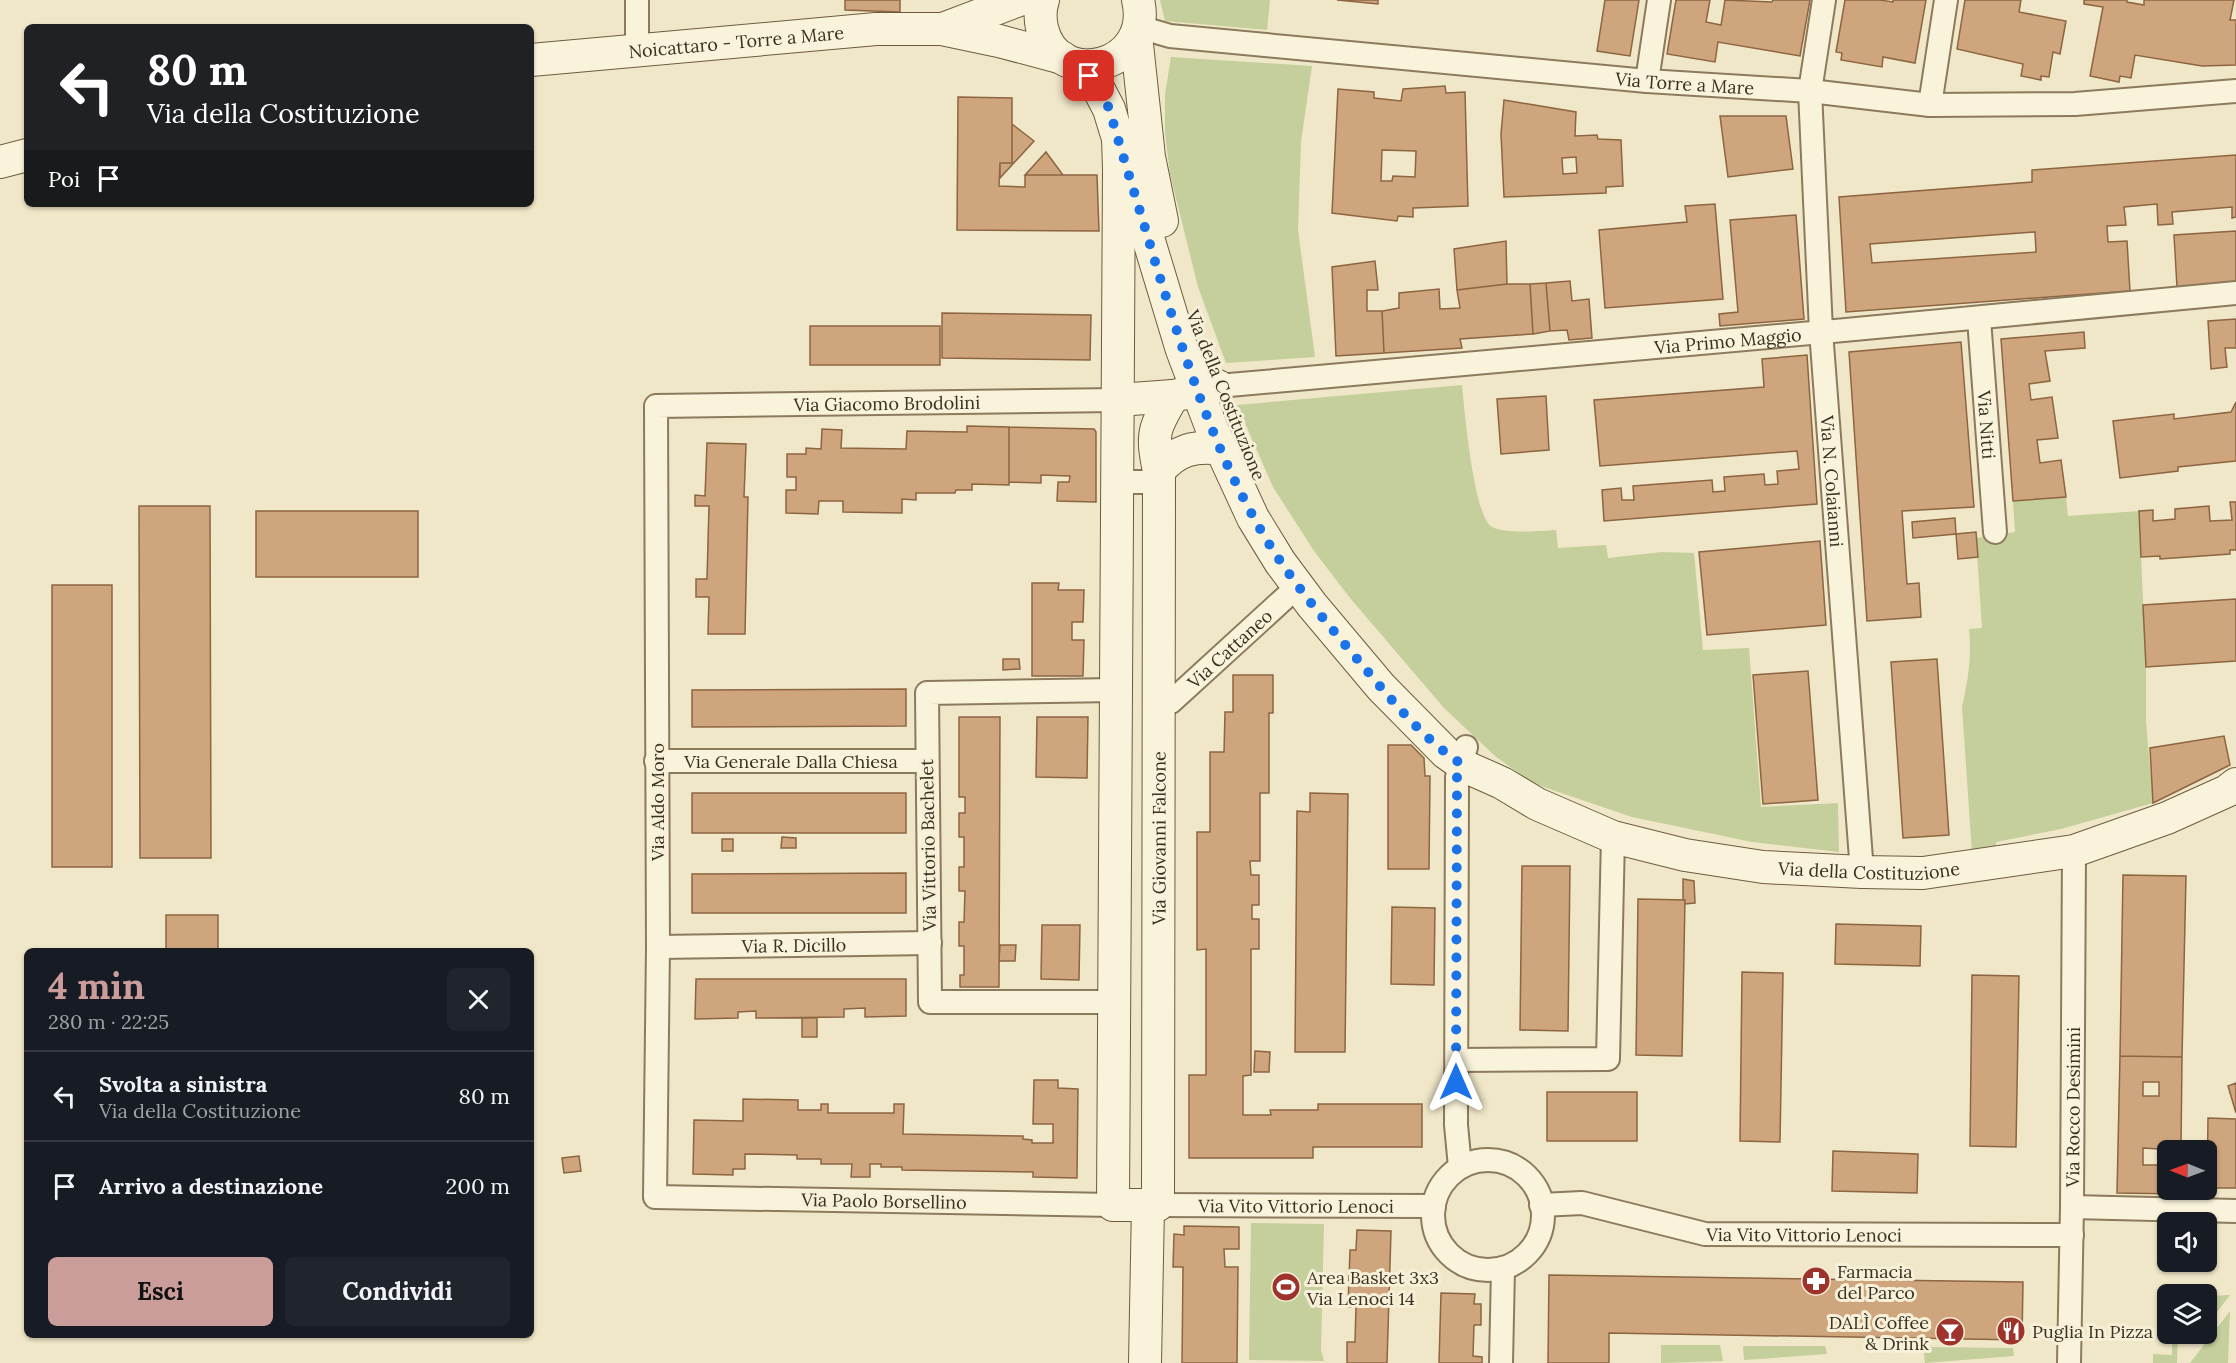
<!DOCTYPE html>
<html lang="it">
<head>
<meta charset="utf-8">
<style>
  :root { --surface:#171b24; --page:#20242c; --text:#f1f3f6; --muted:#9ea1a6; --line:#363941; --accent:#cb9d9a }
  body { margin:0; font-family:Lora,serif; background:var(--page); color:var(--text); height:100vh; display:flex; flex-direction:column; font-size:22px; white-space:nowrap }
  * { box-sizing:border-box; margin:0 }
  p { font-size:20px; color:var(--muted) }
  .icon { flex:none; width:33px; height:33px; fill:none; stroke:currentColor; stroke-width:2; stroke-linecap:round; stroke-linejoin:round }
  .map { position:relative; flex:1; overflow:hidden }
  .drawer { position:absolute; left:24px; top:948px; width:510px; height:390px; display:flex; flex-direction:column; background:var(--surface); border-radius:9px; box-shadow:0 2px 4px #0004 }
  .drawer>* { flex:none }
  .guide { position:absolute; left:24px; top:24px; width:510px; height:183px; border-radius:9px; box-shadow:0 2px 4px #0004; background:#202124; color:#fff; overflow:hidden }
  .needle { width:39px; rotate:271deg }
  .buttons { position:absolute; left:2157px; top:1140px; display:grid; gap:12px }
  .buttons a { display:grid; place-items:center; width:60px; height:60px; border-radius:9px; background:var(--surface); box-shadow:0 2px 4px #0004; font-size:30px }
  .pin { position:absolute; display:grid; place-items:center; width:51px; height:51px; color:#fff; margin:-26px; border-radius:12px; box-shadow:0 3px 9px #0006 }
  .me { position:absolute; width:66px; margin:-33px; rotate:0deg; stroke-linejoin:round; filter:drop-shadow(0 0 4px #0008) }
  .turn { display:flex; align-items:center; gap:21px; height:126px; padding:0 24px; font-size:27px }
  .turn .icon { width:78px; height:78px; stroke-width:2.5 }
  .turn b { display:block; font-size:42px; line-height:51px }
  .then { display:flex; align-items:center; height:57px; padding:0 24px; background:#0003; gap:12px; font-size:22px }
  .round { display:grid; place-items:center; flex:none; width:63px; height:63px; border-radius:9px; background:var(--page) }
  .summary { display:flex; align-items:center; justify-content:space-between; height:102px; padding:0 24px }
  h1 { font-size:36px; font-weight:800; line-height:45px; color:var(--accent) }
  .primary-button { display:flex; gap:12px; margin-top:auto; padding:12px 24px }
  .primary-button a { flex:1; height:69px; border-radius:9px; background:var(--accent); color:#111; font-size:24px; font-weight:800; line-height:69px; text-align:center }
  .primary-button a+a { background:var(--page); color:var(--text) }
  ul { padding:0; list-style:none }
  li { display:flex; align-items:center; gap:18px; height:90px; padding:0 24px; border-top:2px solid var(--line) }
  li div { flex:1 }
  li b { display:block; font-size:22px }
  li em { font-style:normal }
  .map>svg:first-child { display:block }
</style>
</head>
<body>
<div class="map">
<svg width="2236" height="1363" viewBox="0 0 2236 1363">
  <rect width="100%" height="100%" fill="#f0e7c8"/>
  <path fill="#c4cf9b" d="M1160,0h110l-3,30 -102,-9z
    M1171,57l141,9 -11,76 -3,88 17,127 -89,6 -28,-76 -28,-113 -5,-41v-39z
    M1462,385c2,22 12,133 30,142 14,7 47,4 64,3l2,18 48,-3 2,13 54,-6 32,1 9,97 46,-2 12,159 77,-4 1,49 -87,-10 -120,-25 -100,-34 -37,-27 -51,-48 -94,-110 -36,-47 -41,-64 -36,-82z
    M2066,497l2,19 71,-5 7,156v54l7,82 -92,26 -65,13v6l-24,5 -10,-146c6,-26 10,-52 7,-78l13,-1 -6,-90 39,-6 -2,-31z
    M1251,1223l73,1 -3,126 3,11 -75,-1z
    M2230,1295l-19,25h-4v-24z
    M2230,1311l-2,52h-38z
    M2172,1334h6l-1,29h-24v-9l19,1z
    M1661,1345h59l3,16 -62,2z
    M1743,1346h82l2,8 -83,6z
    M1923,1347l90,1 1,8 -89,7z"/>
  <path fill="#cea57d" stroke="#8c6541" stroke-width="1.5" fill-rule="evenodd" d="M845,0h55v12l-55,-2z
    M1337,0h41v4z
    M1605,0h34l-9,56 -33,-5z
    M1676,0h34l-4,22 15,3 4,-25 47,2 1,-2h37l-10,56 -82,-14 -3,20 -48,-8z
    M1845,0h35l13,2v-2h33l-11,63 -32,-6 -1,10 -41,-7 1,-7 -6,-1z
    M1965,0h56l-2,12 47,9 -6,33 -7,-2 -4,25 -8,-1v4l-20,-4 2,-12 -66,-15z
    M2084,0h43v2l17,3v-5h90l-4,20h6v45l-34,1 -67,-11 -4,23 -11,-2 -1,6 -29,-6 13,-69 -19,-3z
    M1445,86l1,7 19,-1 3,114 -55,2v9l-15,-1 -1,5 -65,-8 6,-124 36,3v6l27,3 2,-12zM1382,150l34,1 -1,26 -22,-1 -1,5h-11z
    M958,97l54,1v65h-12l-1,23 26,1v-12h72l2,56 -142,-1z
    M1504,100l72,12 -1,24 22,-1 1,4 23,1 2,46 -17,1v6l-102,4 -3,-63zM1576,157l1,16 -14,1 -1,-16z
    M1720,116h66l7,53 -65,8z
    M1012,124l22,17 -34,37v-15h12z
    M1046,152l17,23h-38z
    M2236,155v62l-4,1v-11l-60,5 1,12 -15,1 -1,-21 -33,3 2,18 -19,1 1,16 19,-1 3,50 -284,21 -7,-115 193,-15v-12zM2035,232l1,20 -164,11 -2,-19z
    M1715,204l8,95 -118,9 -6,-78 88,-8 -2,-16z
    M1796,215l8,104 -84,7 -1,-12 19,-2 -8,-92z
    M2236,231v51l-59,5 -3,-52z
    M1506,241l1,43 -50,6 -3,-41z
    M1375,261l3,29h-11v21h15l2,42 -48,3 -4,-89z
    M1570,281l2,20 17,-2 3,39 -23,2 -2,-10 -17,1 -4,-48z
    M1546,283l4,48 -17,3 -3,-50z
    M1507,284h23l3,50 -73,5 2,9 -78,5 -2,-42 17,-3v-15l40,-4 1,20 20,-1 -3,-18z
    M942,313l149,2 -1,45 -148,-2z
    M2236,319v29h-11l2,19 -16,2 -3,-48z
    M810,326h130v39h-130z
    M2084,332l1,16 -40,3 5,30 -21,3 2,16 21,-3 6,41 -21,2 3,23 21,-3 5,37 -53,4 -12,-162z
    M1961,342l13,165 -72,4 5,73 12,-1 2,34 -54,4 -18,-269z
    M1807,355l10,149 -213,17 -2,-31 19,-2 1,12h12l-1,-14 79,-6 1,12 12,-1 -1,-14 40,-3 1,11 13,-1 -1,-13 22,-2 -2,-18 -197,15 -6,-66 170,-13 -2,-28z
    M1546,396l3,54 -48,4 -4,-55z
    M2236,402v59l-58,6v4l-58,7 -7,-57 61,-7v5l57,-7z
    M967,426l42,1v58l-37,-1v6h-16l-1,3h-39v7l-14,-1v14l-59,-1v-11h-24l-1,13 -32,-1v-23h10v-13h-9v-23h19v-6l15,1 1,-20 20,1 -1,18 65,1 1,-18 60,1z
    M1009,427l85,2 2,3v70l-39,-1 1,-19h11l1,-6 -29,-1v8l-32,-1z
    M707,443l39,1 -2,53h4l-3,137h-37l1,-37h-13v-18h11l2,-73h-14v-11l10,1z
    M2230,502h6v48h-6v4l-70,5v-3l-19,1 -2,-46 14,-1v11l22,-2v-10l34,-3 1,15 22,-1z
    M139,506h71l1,352h-71z
    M256,511h162v66h-162z
    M1955,518l1,16 -43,4 -1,-16z
    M1976,532l2,25 -20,2 -2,-25z
    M1820,541l6,84 -119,10 -8,-83z
    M1032,583h27l-1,7h26l-1,32h-11v18h12l-1,36h-51z
    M52,585h60v282h-60z
    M2236,599v62l-90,6 -3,-62z
    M1003,659h16l1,10 -17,1z
    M1937,659l12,176 -46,3 -12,-176z
    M1808,671l10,129 -55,4 -10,-129z
    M1233,675h40v38h-4v80h-9v68h-10l1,14h8v30h-7v14h7v30h-8v126l-8,1v39h28l-1,-5h48v-6h104v43h-109v11h-124v-83h17v-126l-9,1v-118h13v-80h14l1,-40h8z
    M906,689v37l-214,1v-37z
    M959,717h41l-1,270h-39v-12h4v-29h-5v-24h5l1,-31h-6v-24h5v-30h-5v-24h6v-16h-6z
    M1037,717h51l-1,61 -51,-1z
    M2224,736l6,29 -77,38 -3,-55z
    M1388,745h23l13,13 1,18h5l-1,93h-41z
    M692,793h214v40h-214z
    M1310,793l38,1 -3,258h-50l2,-241 13,1z
    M782,837l14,1v10h-15z
    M722,839h11v12h-11z
    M1522,866h48l-2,165 -48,-1z
    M906,873v40h-214v-39z
    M2123,875l63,1 -4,181 -62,-1z
    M1683,879l11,2 1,22 -10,1v-4h-2z
    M1638,899l47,1 -3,156 -46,-1z
    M1392,907l43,1 -1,77 -43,-1z
    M166,915h52v36h-52z
    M1836,924l85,2 -1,40 -85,-2z
    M1042,925h38l-1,55 -38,-1z
    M1000,945h16l-1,16h-16z
    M1742,972l41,1 -3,169 -40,-1z
    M1972,975l47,1 -3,171 -46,-1z
    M696,979h210v37l-41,1v-9l-21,1v8l-88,1v-7l-18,1v6l-43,1z
    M802,1018h15v19h-15z
    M1255,1051l15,1 -1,20h-15z
    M2120,1056l62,1 -1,93h-13v40h12v4l-63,-1zM2143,1082h16v14h-16zM2143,1148l16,1 -1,16h-15z
    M1034,1080h24v8l20,1 -1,89 -44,-1v-5l-131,-2v-3h-21v-3h-11v13h-19l1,-13h-31v-5h-24v-4l-52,-1v15h-12v6l-40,-1 1,-54 49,1v-22l55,1v10h23v-6h7v9h66v-9h10l-1,30 120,2v3l9,1v3h21v-19h-20z
    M2236,1083v30l-8,-27z
    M1547,1092h90v49h-90z
    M2208,1118l28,1v69h-29z
    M1833,1151l85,3 -1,39 -85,-2z
    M579,1156l2,15 -17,2 -2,-15z
    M1184,1226l55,1v22h-15l1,18h13l-1,96h-55l1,-96h-10l1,-33 10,1z
    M1357,1230l34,1 -4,132h-40v-21h8l1,-35h-8l2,-57h6z
    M1549,1275l474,7 -1,58 -413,-7v30h-61z
    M1441,1293l34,1 -1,10h7v21h-7l-1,31 9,1v6h-43z"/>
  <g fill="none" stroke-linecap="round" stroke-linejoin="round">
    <g stroke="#8c7a5c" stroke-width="26">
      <g id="street">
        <path id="s1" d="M1824,0l-14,91 11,240 41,541"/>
        <path id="s2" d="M1140,21l6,8 24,7 477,45 163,10 120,14 145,-1 161,-13"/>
        <path d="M637,50v-50"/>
        <path d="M1647,81l12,-81"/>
        <path d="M1930,105l16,-105"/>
        <path id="s3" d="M1979,319l16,213"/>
        <path id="s4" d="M1218,386c339,-31 679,-59 1018,-93"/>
        <path d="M1117,482h42"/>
        <path id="s5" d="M1158,706l13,-4 127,-116"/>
        <path id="s6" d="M656,761h271"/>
        <path id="s7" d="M658,947l272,-4"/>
        <path d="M1114,1002h-184l-3,-309 190,-3"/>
        <path d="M1457,1060l151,-1 5,-222"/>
        <circle cx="1488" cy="1215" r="55"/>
        <path d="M1460,1167l-4,-42 1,-348 9,-30"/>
        <path id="s8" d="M1113,1205l-458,-8 3,-250 -2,-541 462,-6"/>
        <path id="s9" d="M1158,1205l276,1"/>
        <path id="s10" d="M1541,1205l41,-2 123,31 367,1"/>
        <path d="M2072,1207l164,4"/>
        <path d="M1501,1363l2,-95"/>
        <path id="s11" d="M2069,1363l3,-156 2,-356"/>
      </g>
    </g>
    <g stroke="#6e5b3f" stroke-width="34">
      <g id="secondary">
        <path d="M1043,0c-3,9 -3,19 -1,28 15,64 112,40 96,-28"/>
        <path d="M943,29l76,-29"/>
        <path d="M1136,35l13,122 13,64"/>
        <path id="s12" d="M531,60l345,-31h66l57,12 64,17"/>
        <path id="s13" d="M1080,65l18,23 11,21 73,241 30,79 41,89 27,44 32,43 69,82 65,66 20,14 36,16 35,21 76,33 72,18 78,12 99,5 61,1 151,-22 93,-33 60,-27 9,-7"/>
        <path id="s14" d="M1118,137l1,33 -6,1035h45l1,-734c17,-21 36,-26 62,-22"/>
        <path d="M0,162l27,-7"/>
        <path d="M1118,400l55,-4 45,-10"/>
        <path d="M1159,471c-8,-38 -5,-43 14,-75"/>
        <path d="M1145,1363l3,-158"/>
      </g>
    </g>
    <use href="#street" stroke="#faf3dc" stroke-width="22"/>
    <use href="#secondary" stroke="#faf3dc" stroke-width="32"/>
  </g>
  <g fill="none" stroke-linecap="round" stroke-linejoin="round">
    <path stroke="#1a73e8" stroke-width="10" stroke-dasharray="0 18" d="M1089,76l20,32c15,53 32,105 47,157 27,86 54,174 98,253 28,52 66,97 104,142 30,36 63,77 102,103l-3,14 -1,305"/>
  </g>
  <defs>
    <g id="pharmacy-disc" transform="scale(1.5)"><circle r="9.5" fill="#9d332a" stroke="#f7f0d8"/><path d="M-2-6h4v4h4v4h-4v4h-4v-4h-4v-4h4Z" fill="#fff"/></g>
    <g id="stadium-disc" transform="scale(1.5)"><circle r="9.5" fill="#9d332a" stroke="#f7f0d8"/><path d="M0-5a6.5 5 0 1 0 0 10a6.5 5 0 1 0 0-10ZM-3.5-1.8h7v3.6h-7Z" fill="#fff"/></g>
    <g id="restaurant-disc" transform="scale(1.5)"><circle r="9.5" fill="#9d332a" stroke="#f7f0d8"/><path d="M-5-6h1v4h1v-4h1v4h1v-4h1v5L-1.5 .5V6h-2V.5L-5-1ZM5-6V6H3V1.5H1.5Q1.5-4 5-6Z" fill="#fff"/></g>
    <g id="bar-disc" transform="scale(1.5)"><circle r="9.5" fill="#9d332a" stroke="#f7f0d8"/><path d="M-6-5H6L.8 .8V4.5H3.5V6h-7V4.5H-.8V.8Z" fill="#fff"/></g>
  </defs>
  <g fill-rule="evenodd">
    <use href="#pharmacy-disc" x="1816" y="1281"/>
    <use href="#stadium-disc" x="1286" y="1287"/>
    <use href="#restaurant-disc" x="2011" y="1331"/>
    <use href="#bar-disc" x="1950" y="1332"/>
  </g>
  <g text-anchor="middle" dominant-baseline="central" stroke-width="6" stroke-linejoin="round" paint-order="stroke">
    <g font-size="18" fill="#3c3020" stroke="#f7f0d8">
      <text stroke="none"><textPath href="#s12" startOffset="206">Noicattaro - Torre a Mare</textPath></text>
      <text stroke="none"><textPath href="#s2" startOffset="552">Via Torre a Mare</textPath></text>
      <text stroke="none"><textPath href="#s4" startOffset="512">Via Primo Maggio</textPath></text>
      <text transform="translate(1226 395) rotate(68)">Via della Costituzione</text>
      <text stroke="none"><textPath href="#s8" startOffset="1480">Via Giacomo Brodolini</textPath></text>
      <text stroke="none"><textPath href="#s3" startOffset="106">Via Nitti</textPath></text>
      <text stroke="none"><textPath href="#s1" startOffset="483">Via N. Colaianni</textPath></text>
      <text stroke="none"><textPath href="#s5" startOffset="93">Via Cattaneo</textPath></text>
      <text stroke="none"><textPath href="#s6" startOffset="135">Via Generale Dalla Chiesa</textPath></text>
      <text transform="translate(657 802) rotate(-90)">Via Aldo Moro</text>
      <text stroke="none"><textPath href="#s14" startOffset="1480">Via Giovanni Falcone</textPath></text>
      <text transform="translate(928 845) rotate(-91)">Via Vittorio Bachelet</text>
      <text stroke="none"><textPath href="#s13" startOffset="1239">Via della Costituzione</textPath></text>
      <text stroke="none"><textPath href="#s7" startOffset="136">Via R. Dicillo</textPath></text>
      <text stroke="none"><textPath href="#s11" startOffset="256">Via Rocco Desimini</textPath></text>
      <text transform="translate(884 1201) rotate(1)">Via Paolo Borsellino</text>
      <text stroke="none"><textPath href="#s9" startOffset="138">Via Vito Vittorio Lenoci</textPath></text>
      <text stroke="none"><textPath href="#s10" startOffset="267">Via Vito Vittorio Lenoci</textPath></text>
    </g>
    <g font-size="18" fill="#3c3020" stroke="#f7f0d8" text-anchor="start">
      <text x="1837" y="1271">Farmacia<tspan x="1837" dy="21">del Parco</tspan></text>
      <text x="1307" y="1277">Area Basket 3x3<tspan x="1307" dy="21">Via Lenoci 14</tspan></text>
      <text x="1929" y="1322" text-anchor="end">DALÌ Coffee<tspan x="1929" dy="21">&amp; Drink</tspan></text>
      <text x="2032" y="1331">Puglia In Pizza</text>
    </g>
  </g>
</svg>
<div class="buttons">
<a><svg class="needle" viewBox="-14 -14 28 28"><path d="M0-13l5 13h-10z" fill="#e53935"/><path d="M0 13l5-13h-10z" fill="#9ea1a6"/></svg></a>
<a><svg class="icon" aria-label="sound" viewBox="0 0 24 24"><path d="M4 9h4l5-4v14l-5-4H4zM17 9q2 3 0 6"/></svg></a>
<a><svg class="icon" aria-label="layers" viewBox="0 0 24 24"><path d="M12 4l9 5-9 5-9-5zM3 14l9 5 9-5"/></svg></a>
</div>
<div class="pin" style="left:1089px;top:76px;background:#d93025"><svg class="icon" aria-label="arrive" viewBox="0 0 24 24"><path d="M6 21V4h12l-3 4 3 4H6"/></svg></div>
<svg class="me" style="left:1456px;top:1082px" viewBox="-20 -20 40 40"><path d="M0-17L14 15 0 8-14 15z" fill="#1a73e8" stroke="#fff" stroke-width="4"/></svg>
<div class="guide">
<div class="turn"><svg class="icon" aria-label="left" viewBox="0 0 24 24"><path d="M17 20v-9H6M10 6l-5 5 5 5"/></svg><div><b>80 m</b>Via della Costituzione</div></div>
<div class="then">Poi<svg class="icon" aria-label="arrive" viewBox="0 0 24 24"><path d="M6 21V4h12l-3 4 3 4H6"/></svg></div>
</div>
<section class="drawer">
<div class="summary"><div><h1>4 min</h1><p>280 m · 22:25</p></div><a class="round"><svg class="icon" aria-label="close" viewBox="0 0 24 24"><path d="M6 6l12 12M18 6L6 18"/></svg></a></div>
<ul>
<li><svg class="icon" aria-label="left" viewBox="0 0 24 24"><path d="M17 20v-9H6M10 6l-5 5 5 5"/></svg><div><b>Svolta a sinistra</b><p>Via della Costituzione</p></div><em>80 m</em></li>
<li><svg class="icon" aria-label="arrive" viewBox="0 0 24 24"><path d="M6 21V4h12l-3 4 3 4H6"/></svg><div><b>Arrivo a destinazione</b></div><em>200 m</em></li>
</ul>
<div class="primary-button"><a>Esci</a><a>Condividi</a></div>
</section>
</div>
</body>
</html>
